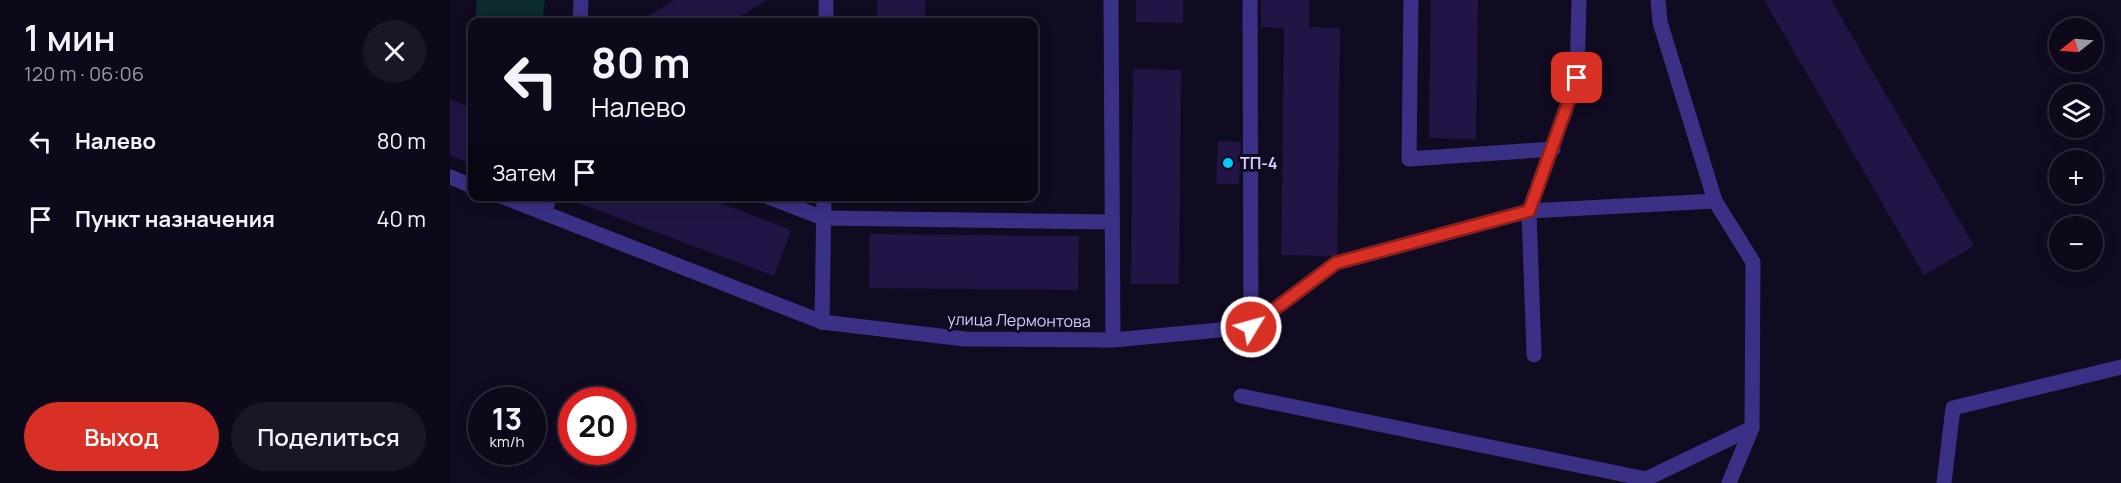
<!DOCTYPE html>
<html lang="ru">
<head>
<meta charset="utf-8">
<style>
  :root { --surface:#0d081a; --page:#1b1627; --text:#f1f3f6; --muted:#9a9aa2; --line:#2d2939; --accent:#d93025 }
  body { margin:0; font-family:Manrope,sans-serif; background:var(--page); color:var(--text); height:100vh; display:flex; flex-direction:column; font-size:22px; white-space:nowrap }
  * { box-sizing:border-box; margin:0 }
  p { font-size:20px; color:var(--muted) }
  .icon { flex:none; width:33px; height:33px; fill:none; stroke:currentColor; stroke-width:2; stroke-linecap:round; stroke-linejoin:round }
  .map { position:relative; flex:1; overflow:hidden }
  .sheet { display:flex; flex-direction:column; background:var(--surface); width:450px }
  .sheet>* { flex:none }
  .banner { position:absolute; left:18px; top:18px; width:570px; height:183px; border-radius:12px; box-shadow:0 3px 15px #0003,0 0 0 2px var(--line); background:#0d081a; color:var(--text); overflow:hidden }
  .needle { width:39px; rotate:253deg }
  .controls { position:absolute; left:1599px; top:18px; display:grid; gap:12px }
  .controls a { display:grid; place-items:center; width:54px; height:54px; border-radius:50%; background:var(--surface); box-shadow:0 3px 15px #0003,0 0 0 2px var(--line); font-size:30px }
  .speed { position:absolute; left:18px; top:387px; display:flex; gap:12px; font-size:30px; font-weight:700; text-align:center }
  .speed>* { display:grid; place-content:center; width:78px; height:78px; border-radius:50%; background:var(--surface); box-shadow:0 3px 15px #0003,0 0 0 2px var(--line); line-height:1 }
  .speed small { font-size:15px; font-weight:400 }
  .speed .limit { border:9px solid #d22; background:#fff; color:#111 }
  .pin { position:absolute; display:grid; place-items:center; width:51px; height:51px; color:#fff; margin:-26px; border-radius:12px; box-shadow:0 3px 9px #0006 }
  .me { position:absolute; width:66px; margin:-33px; rotate:53deg; stroke-linejoin:round; filter:drop-shadow(0 0 4px #0008) }
  .turn { display:flex; align-items:center; gap:21px; height:126px; padding:0 24px; font-size:27px }
  .turn .icon { width:78px; height:78px; stroke-width:2.5 }
  .turn b { display:block; font-size:42px; line-height:51px }
  .then { display:flex; align-items:center; height:57px; padding:0 24px; background:#0003; gap:12px; font-size:22px }
  .round { display:grid; place-items:center; flex:none; width:63px; height:63px; border-radius:32px; background:var(--page) }
  .overview { display:flex; align-items:center; justify-content:space-between; height:102px; padding:0 24px }
  h1 { font-size:36px; font-weight:600; line-height:45px }
  .button { display:flex; gap:12px; margin-top:auto; padding:12px 24px }
  .button a { flex:1; height:69px; border-radius:36px; background:var(--accent); color:#fff; font-size:24px; font-weight:600; line-height:69px; text-align:center }
  .button a+a { background:var(--page); color:var(--text) }
  ul { padding:0; list-style:none }
  li { display:flex; align-items:center; gap:18px; height:78px; padding:0 24px }
  li div { flex:1 }
  li b { display:block; font-size:22px }
  li em { font-style:normal }
  main { display:flex; flex:1; min-height:0 }
  .map>svg:first-child { display:block }
</style>
</head>
<body>
<main>
<section class="sheet">
<div class="overview"><div><h1>1 мин</h1><p>120 m · 06:06</p></div><a class="round"><svg class="icon" aria-label="close" viewBox="0 0 24 24"><path d="M6 6l12 12M18 6L6 18"/></svg></a></div>
<ul>
<li><svg class="icon" aria-label="left" viewBox="0 0 24 24"><path d="M17 20v-9H6M10 6l-5 5 5 5"/></svg><div><b>Налево</b></div><em>80 m</em></li>
<li><svg class="icon" aria-label="arrive" viewBox="0 0 24 24"><path d="M6 21V4h12l-3 4 3 4H6"/></svg><div><b>Пункт назначения</b></div><em>40 m</em></li>
</ul>
<div class="button"><a>Выход</a><a>Поделиться</a></div>
</section>
<div class="map">
<svg width="1671" height="483" viewBox="0 0 1671 483">
  <rect width="100%" height="100%" fill="#110b22"/>
  <path fill="#0d2b2c" d="M27,0h68l-3,22h-67z"/>
  <path fill="#221545" d="M224,0h92l-35,22h-92z
    M427,0h48v22h-48z
    M686,0h47v23l-47,-1z
    M811,0h48v27l31,1 -3,228 -56,-1 3,-227 -23,-1z
    M981,0h47l-2,139 -47,-1z
    M1314,0h67l143,246 -50,29z
    M683,69l48,1 -2,214h-48z
    M0,99l22,10v56l-22,-10z
    M768,141l23,1 -2,42h-23z
    M125,196h127l89,34 -17,46 -201,-75z
    M420,234l209,2 -1,54 -209,-2z"/>
  <g fill="none" stroke-linecap="round" stroke-linejoin="round">
    <path stroke="#3a3186" stroke-width="15" d="M961,0l-2,159 144,-10
      M130,22l1,-22
      M376,22v-22
      M316,196l57,22 289,4
      M94,213l6,-17
      M372,322l2,-126
      M801,327l85,-64 193,-52 48,-133 2,-78
      M663,340l138,-13 -1,-327
      M1084,355l-5,-144 186,-10
      M791,396l405,83
      M1194,483l2,-4 106,-51
      M1494,483l9,-75 168,-41"/>
    <path stroke="#3a3186" stroke-width="15" d="M1208,0l2,22 55,179 38,61 -1,166 -23,55
      M0,177l22,9
      M51,196l321,126 143,17 148,1 -2,-340"/>
  </g>
  <g fill="none" stroke-linecap="round" stroke-linejoin="round">
    <g stroke="#8d1f18" stroke-width="15">
      <path id="route" d="M801,327l85,-64 193,-52 48,-133"/>
    </g>
    <use href="#route" stroke="#d93025" stroke-width="10"/>
  </g>
  <circle fill="#00cdf7" stroke="#110b22" stroke-width="2" cx="778" cy="163" r="6"/>
  <g text-anchor="middle" dominant-baseline="central" stroke-width="6" stroke-linejoin="round" paint-order="stroke">
    <g font-size="16" font-weight="bold" fill="#d5ccff" stroke="#110b22" text-anchor="start">
      <text x="790" y="163">ТП-4</text>
    </g>
    <g font-size="16" fill="#d5ccff" stroke="#110b22">
      <text transform="translate(569 320) rotate(1)">улица Лермонтова</text>
    </g>
  </g>
</svg>
<div class="controls">
<a><svg class="needle" viewBox="-14 -14 28 28"><path d="M0-13l5 13h-10z" fill="#e53935"/><path d="M0 13l5-13h-10z" fill="#9a9aa2"/></svg></a>
<a><svg class="icon" aria-label="layers" viewBox="0 0 24 24"><path d="M12 4l9 5-9 5-9-5zM3 14l9 5 9-5"/></svg></a>
<a>+</a>
<a>−</a>
</div>
<div class="speed"><div>13<small>km/h</small></div><div class="limit">20</div></div>
<div class="pin" style="left:1127px;top:78px;background:#d93025"><svg class="icon" aria-label="arrive" viewBox="0 0 24 24"><path d="M6 21V4h12l-3 4 3 4H6"/></svg></div>
<svg class="me" style="left:801px;top:327px" viewBox="-20 -20 40 40"><circle r="17" fill="#d93025" stroke="#fff" stroke-width="3"/><path d="M0-11L8 9 0 5-8 9z" fill="#fff"/></svg>
<div class="banner">
<div class="turn"><svg class="icon" aria-label="left" viewBox="0 0 24 24"><path d="M17 20v-9H6M10 6l-5 5 5 5"/></svg><div><b>80 m</b>Налево</div></div>
<div class="then">Затем<svg class="icon" aria-label="arrive" viewBox="0 0 24 24"><path d="M6 21V4h12l-3 4 3 4H6"/></svg></div>
</div>
</div>
</main>
</body>
</html>
